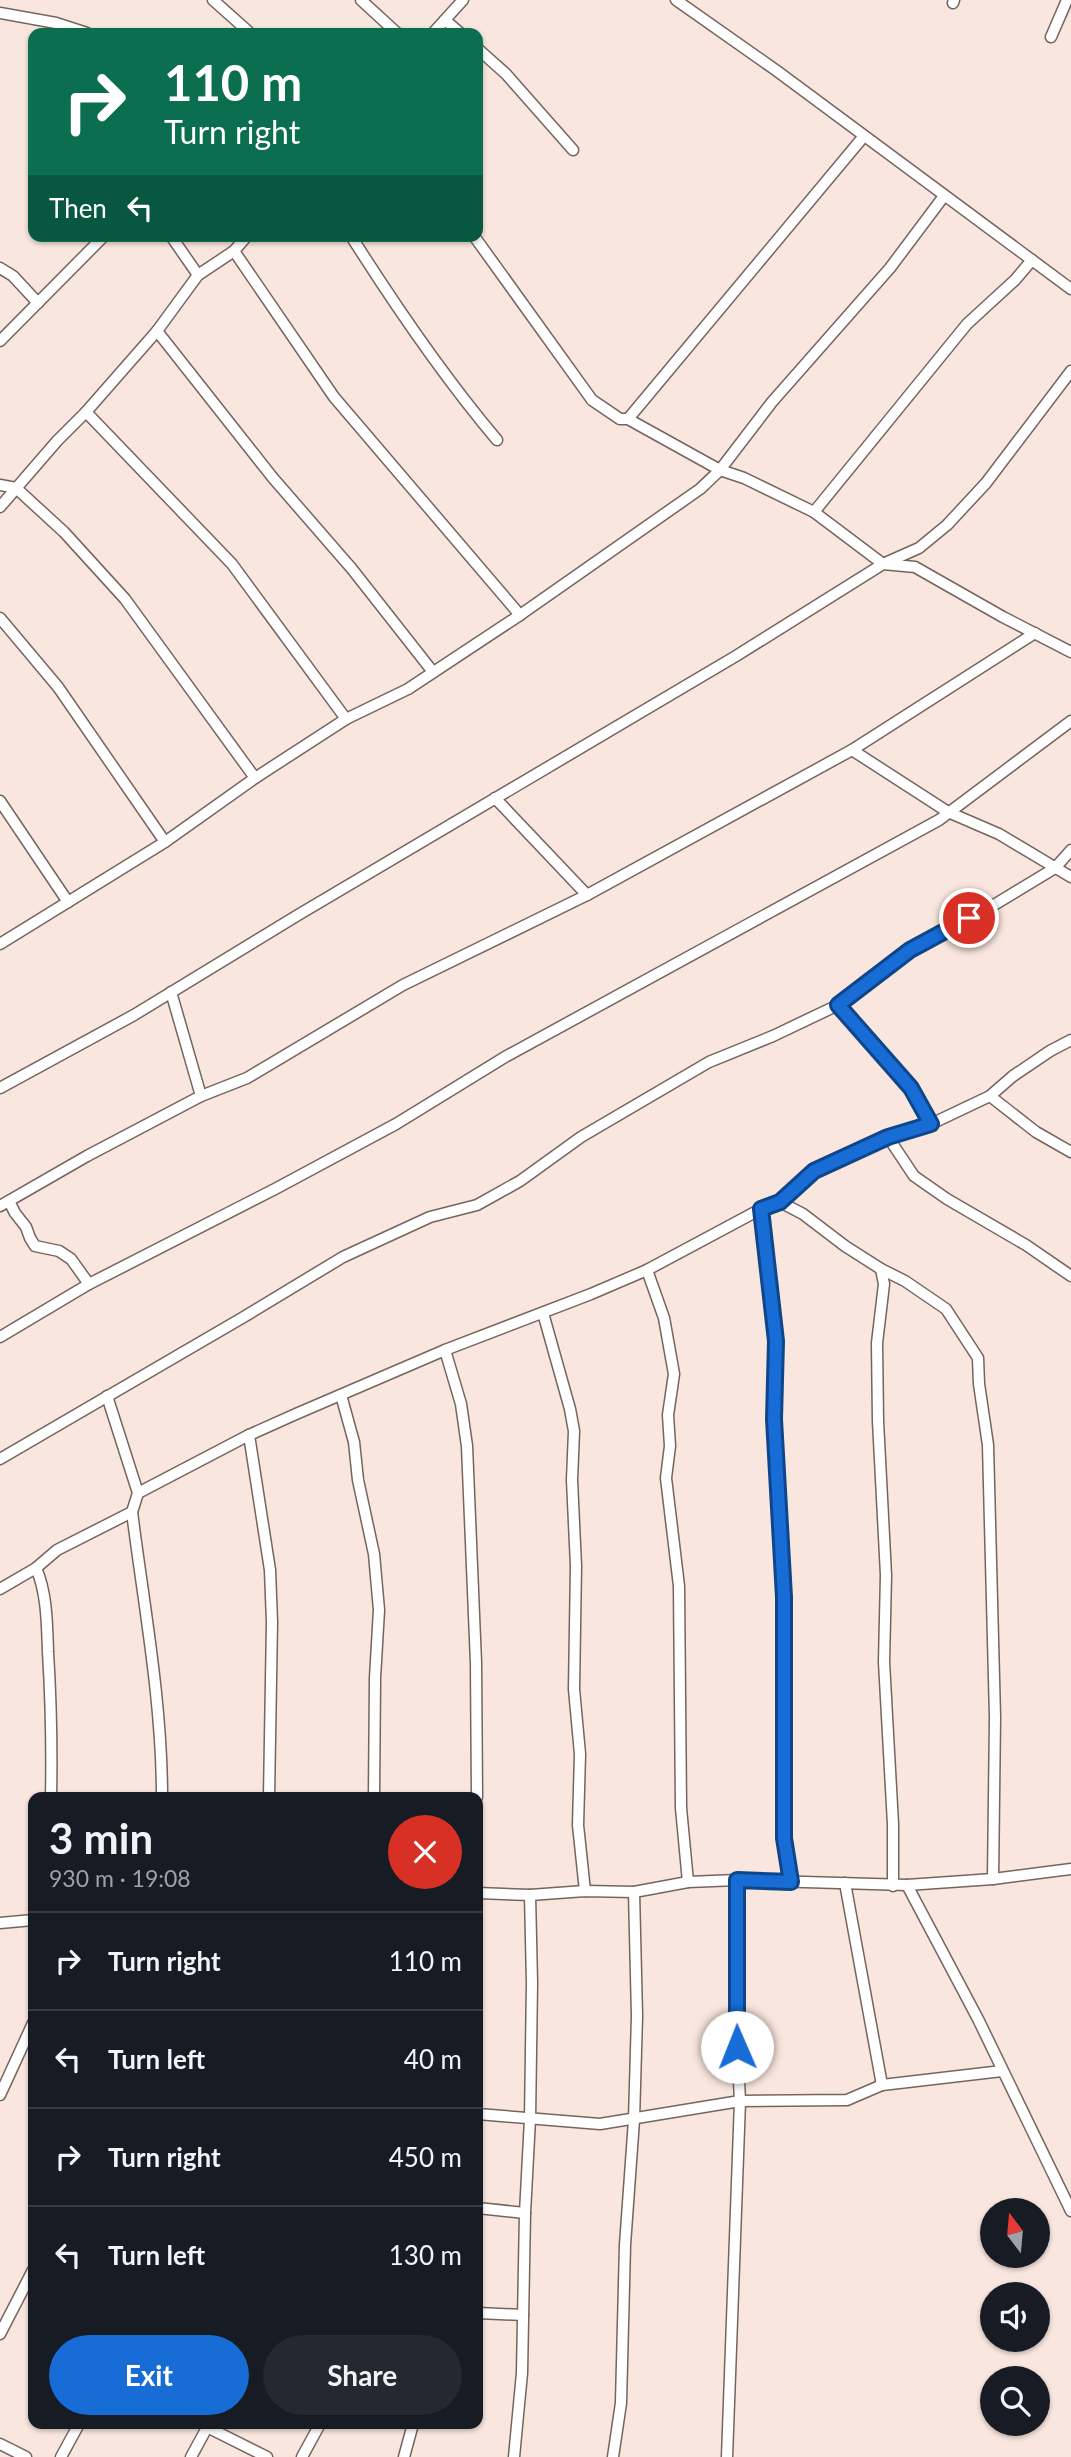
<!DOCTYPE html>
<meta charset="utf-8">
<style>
body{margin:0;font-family:Lato,sans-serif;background:#242831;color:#f1f3f6;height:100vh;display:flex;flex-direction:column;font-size:26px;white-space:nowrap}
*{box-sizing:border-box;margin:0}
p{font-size:23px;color:#9ea1a6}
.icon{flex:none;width:38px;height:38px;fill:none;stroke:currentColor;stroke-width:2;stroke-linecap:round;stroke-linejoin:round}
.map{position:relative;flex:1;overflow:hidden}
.side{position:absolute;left:28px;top:1792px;width:455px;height:637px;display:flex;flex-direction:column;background:#171b24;border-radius:14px;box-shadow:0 2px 5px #0004}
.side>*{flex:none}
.hud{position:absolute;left:28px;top:28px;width:455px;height:214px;border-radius:14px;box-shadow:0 2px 5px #0004;background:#0b6e4f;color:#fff;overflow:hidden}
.needle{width:46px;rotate:344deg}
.tools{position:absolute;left:980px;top:2198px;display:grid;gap:14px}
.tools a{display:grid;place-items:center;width:70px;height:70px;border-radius:50%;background:#171b24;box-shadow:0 2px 5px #0004;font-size:35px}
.pin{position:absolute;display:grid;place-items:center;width:60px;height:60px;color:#fff;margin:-30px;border:4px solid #fff;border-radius:50%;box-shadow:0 2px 7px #0007}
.me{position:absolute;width:77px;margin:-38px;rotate:359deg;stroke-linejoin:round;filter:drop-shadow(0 0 5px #0008)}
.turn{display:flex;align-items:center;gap:24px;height:147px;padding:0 21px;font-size:32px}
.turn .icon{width:91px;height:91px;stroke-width:2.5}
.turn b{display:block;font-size:49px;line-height:60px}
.then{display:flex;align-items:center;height:66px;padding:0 21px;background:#0003;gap:14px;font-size:26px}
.round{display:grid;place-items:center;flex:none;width:74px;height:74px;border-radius:37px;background:#242831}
.head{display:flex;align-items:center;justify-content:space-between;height:119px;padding:0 21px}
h1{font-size:42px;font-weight:700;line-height:52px}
.primary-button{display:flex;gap:14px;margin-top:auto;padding:14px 21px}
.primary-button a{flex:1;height:80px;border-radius:42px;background:#176cd5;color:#fff;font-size:28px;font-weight:700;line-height:80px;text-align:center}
.primary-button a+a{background:#242831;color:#f1f3f6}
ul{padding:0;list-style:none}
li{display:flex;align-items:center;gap:21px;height:98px;padding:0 21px;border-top:2px solid #363941}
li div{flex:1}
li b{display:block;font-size:26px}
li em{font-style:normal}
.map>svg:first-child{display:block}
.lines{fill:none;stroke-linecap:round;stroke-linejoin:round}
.minor-casing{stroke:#74655e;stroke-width:13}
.minor{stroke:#fff;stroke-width:10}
.route-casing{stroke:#0f468a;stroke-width:18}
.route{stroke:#176cd5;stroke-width:12}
</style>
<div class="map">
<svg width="1071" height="2457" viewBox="0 0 1071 2457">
<rect width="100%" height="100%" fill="#f9e6de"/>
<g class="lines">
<defs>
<g id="minor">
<path d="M213 0 250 33"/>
<path d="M361 0 397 33"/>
<path d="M676 0 777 71 1071 289"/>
<path d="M953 3 954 0"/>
<path d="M0 13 56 23 87 33"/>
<path d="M445 20 460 33"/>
<path d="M433 33 463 0"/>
<path d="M1051 37 1067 0"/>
<path d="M478 49 506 74 573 150"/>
<path d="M171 236 198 275"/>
<path d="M351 236C396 307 443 376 497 440"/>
<path d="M474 236 592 400 620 419H628L720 470 744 478 814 512 883 564 915 567 1003 617 1071 652"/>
<path d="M234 251 334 397 520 615"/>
<path d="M0 268 13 276 38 303"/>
<path d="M157 331 273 478 352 569 433 672"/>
<path d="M0 341 104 236"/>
<path d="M86 412 232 564 346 719"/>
<path d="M628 419 864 136"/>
<path d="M0 485 16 488 64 532 125 599 255 778"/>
<path d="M0 507 57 441 86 412 157 331 198 275 234 251 247 236"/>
<path d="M814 512 967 324 1015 280 1032 260"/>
<path d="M0 618 58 687 165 842"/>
<path d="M852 750 948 812 999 834 1071 877"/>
<path d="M495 798 587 895"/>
<path d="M0 801 68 902"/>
<path d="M0 944 165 842 255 778 346 719 408 689 520 615 700 489 720 470 772 402 890 268 944 196"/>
<path d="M171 992 201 1096"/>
<path d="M838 1005 911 1089 931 1124"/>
<path d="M0 1088 134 1015 298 915 736 656 883 564 919 548 947 525 986 483 1071 371"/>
<path d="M990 1096 1036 1132 1071 1152"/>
<path d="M888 1137 914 1176 947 1199 1026 1245 1071 1276"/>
<path d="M9 1201 15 1213 26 1227 30 1238 35 1246 59 1251 71 1259 89 1284"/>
<path d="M780 1202 803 1214 845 1246 881 1269 905 1281 946 1309 978 1358 979 1384 988 1445 995 1717 993 1879"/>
<path d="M0 1206 87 1156 201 1096 247 1078 403 985 587 895 852 750 1035 633"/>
<path d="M761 1209 776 1341 774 1419 784 1596V1838L791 1882"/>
<path d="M881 1269 884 1284 877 1343 878 1421 886 1575 884 1662 893 1824V1886"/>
<path d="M647 1270 664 1318 674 1374 668 1415 670 1446 666 1478 679 1586 681 1808 688 1882"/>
<path d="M543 1313 570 1409 574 1431 572 1480 576 1566 574 1689 580 1754 578 1825 585 1891"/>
<path d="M0 1337 89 1284 275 1189 396 1124 505 1057 939 820 1071 721"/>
<path d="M445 1350 461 1404 467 1446 476 1663 477 1797"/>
<path d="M341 1395 354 1442 358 1480 374 1554 379 1610 375 1678 374 1797"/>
<path d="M107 1396 138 1493"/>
<path d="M249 1435 270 1570 272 1622 269 1797"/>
<path d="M0 1459 242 1318 343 1257 430 1217 477 1205 520 1181 581 1137 709 1062 773 1036 838 1005 910 949 989 908 1055 868 1071 850"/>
<path d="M132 1512C144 1607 162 1701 162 1797"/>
<path d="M36 1568C47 1593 47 1624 48 1652 51 1701 52 1749 51 1797"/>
<path d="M0 1589 36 1568 57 1550 132 1512 138 1493 249 1435 296 1414 445 1350 591 1294 647 1270 761 1209 780 1202 814 1171 888 1137 931 1124 990 1096 1013 1076 1050 1051 1071 1040"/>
<path d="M845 1883 882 2085"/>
<path d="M907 1885 978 2019 1071 2211"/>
<path d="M478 1893 530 1895 585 1891 634 1892 688 1882 737 1880 907 1885 993 1879 1071 1869"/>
<path d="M0 1923 33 1920"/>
<path d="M0 2095 33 2023"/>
<path d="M478 2114 600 2124 740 2101 847 2100 882 2085 1002 2071"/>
<path d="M478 2208 525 2213"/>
<path d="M478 2313 523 2315"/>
<path d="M0 2334 33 2270"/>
<path d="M207 2427 267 2457"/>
<path d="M0 2444 26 2457"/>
<path d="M61 2457 79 2424"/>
<path d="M191 2457 209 2424"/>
<path d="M302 2457 320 2424"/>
<path d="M404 2457 413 2424"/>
<path d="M514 2457 522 2373 525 2213 530 2119 532 1983 530 1895"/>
<path d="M613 2457 621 2403 625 2245 634 2120 637 2016 634 1892"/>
<path d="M727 2457 740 2101 736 2020 737 1880"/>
</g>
</defs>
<!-- minor casing -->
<use href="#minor" class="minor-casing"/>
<!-- minor -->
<use href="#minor" class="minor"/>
</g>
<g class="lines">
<defs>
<path id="route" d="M737 2047V1880L791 1882 784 1838V1597L774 1419 776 1341 761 1209 780 1202 814 1171 888 1137 931 1124 911 1088 838 1005 910 950 969 918"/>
</defs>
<!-- route casing -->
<use href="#route" class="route-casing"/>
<!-- route -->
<use href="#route" class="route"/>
</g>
</svg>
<div class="tools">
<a><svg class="needle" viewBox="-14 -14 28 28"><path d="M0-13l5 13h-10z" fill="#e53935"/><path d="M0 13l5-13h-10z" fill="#9ea1a6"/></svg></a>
<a><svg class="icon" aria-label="sound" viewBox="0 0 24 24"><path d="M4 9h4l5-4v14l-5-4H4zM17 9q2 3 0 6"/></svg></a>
<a><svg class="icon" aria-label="search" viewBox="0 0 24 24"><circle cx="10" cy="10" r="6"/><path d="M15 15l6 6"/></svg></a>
</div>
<div class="pin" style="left:969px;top:918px;background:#d93025"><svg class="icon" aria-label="arrive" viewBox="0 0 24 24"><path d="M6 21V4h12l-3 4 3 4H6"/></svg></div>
<svg class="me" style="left:737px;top:2047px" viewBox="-20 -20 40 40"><circle r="19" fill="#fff"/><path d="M0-13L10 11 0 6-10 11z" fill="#176cd5"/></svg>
<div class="hud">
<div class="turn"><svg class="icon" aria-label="right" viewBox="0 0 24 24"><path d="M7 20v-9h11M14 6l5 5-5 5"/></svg><div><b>110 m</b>Turn right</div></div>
<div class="then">Then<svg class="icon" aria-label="left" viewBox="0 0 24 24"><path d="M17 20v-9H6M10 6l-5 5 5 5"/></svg></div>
</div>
<section class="side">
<div class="head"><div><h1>3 min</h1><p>930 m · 19:08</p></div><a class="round" style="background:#d93025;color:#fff"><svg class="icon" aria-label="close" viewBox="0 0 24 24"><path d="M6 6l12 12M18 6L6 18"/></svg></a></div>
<ul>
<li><svg class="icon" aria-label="right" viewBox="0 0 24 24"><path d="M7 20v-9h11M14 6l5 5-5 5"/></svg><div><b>Turn right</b></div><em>110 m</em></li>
<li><svg class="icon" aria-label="left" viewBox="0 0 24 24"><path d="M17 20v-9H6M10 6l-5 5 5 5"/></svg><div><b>Turn left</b></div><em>40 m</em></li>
<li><svg class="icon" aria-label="right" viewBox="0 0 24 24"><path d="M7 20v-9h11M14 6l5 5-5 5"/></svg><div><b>Turn right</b></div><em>450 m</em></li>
<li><svg class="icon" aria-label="left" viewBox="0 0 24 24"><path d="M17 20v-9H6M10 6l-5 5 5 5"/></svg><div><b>Turn left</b></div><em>130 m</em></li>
</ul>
<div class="primary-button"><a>Exit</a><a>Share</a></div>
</section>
</div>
